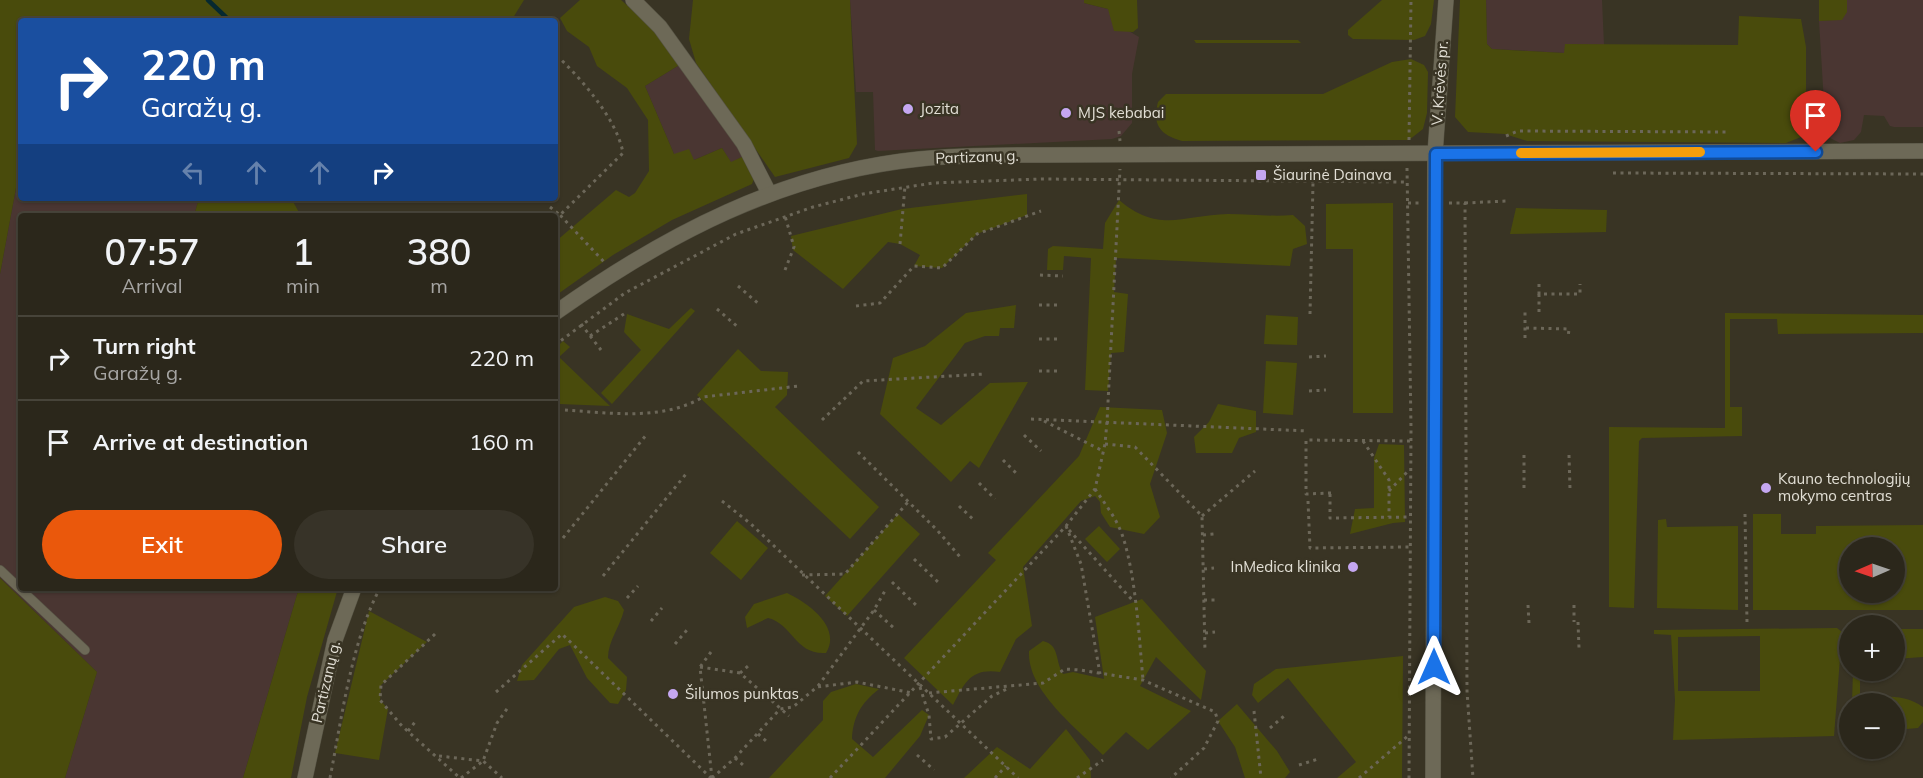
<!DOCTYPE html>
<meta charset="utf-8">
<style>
body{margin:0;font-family:Mulish,sans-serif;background:#373328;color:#f1f3f6;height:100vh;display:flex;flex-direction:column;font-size:22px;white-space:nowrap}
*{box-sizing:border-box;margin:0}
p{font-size:20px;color:#a6a5a3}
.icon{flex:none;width:33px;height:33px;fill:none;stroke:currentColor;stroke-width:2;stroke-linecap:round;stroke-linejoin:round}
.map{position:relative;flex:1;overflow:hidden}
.panel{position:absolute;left:18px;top:213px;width:540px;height:378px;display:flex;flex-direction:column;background:#2b271b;border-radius:6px;box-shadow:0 2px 4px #0004,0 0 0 2px #47443a}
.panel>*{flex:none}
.hud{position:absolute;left:18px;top:18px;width:540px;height:183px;border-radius:6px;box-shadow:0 2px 4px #0004,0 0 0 2px #47443a;background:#1a4fa0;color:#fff;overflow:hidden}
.needle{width:39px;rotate:268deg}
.buttons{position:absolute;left:1839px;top:537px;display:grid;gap:12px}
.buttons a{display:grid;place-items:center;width:66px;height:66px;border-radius:50%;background:#2b271b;box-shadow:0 2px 4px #0004,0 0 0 2px #47443a;font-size:30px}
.pin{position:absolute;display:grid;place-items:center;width:51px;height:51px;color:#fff;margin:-62px -26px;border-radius:50% 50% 50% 0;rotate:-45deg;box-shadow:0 0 6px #0007}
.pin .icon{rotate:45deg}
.me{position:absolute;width:66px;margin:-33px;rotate:0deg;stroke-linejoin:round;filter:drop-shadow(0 0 4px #0008)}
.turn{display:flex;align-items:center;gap:21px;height:126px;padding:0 24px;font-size:27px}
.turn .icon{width:78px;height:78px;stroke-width:2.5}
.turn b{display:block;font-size:42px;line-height:51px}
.lanes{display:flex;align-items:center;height:57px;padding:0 24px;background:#0003;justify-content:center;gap:30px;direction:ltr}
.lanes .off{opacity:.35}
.eta{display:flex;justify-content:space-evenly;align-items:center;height:102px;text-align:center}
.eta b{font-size:36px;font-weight:600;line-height:42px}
.action{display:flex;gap:12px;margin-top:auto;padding:12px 24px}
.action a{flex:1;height:69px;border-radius:36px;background:#ea580c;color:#fff;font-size:24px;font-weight:600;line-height:69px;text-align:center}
.action a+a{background:#373328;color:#f1f3f6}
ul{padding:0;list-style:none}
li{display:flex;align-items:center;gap:18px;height:84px;padding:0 24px;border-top:2px solid #47443a}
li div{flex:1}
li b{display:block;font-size:22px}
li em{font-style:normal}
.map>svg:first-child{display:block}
.commercial{fill:#4a3632}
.green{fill:#494b0c;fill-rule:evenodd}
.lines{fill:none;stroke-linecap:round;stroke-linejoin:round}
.stream{stroke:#062930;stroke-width:4.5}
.service-casing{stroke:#565344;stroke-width:10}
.minor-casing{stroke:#565344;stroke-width:16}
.tertiary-casing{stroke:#565344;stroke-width:16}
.secondary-casing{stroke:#565344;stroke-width:16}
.path{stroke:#6c6759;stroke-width:3;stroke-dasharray:3 4.5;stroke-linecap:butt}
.service{stroke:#6d6957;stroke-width:9}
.minor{stroke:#6d6957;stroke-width:15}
.tertiary{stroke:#6d6957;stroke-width:15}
.secondary{stroke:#6d6957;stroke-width:15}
.route-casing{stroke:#114b97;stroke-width:15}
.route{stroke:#1a73e8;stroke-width:10}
.slow{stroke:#f59e0b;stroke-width:10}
.poi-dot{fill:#c5a7f1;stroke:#393424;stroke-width:2}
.labels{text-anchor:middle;stroke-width:5;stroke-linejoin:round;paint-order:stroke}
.street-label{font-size:15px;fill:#e2dfd5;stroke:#393424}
.poi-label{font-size:15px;fill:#e2dfd5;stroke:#393424;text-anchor:start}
</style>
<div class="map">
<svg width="1923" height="778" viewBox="0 0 1923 778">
<rect width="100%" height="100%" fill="#393424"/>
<!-- commercial -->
<g class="commercial">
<path d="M850 0H1084V3L1108 9 1127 30 1139 37 1132 74V123L1121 136 1112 139 878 151 875 150 873 92H856Z"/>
<path d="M1486 0H1602L1604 45 1565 44V53L1492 49 1487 44Z"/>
<path d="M1832 0H1923V127H1894L1890 126 1884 116 1864 115 1861 132 1854 140 1840 143 1826 136 1819 21 1832 20Z"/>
<path d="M681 64 744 156 731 163 722 148 694 160 674 154 645 86Z"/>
<path d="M21 161V198H199L194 216H21V588H299L243 778H65L97 672 0 578V274Z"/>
</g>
<!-- green -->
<g class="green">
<path d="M0 0H524L511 21H21V161L0 274Z"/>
<path d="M580 0H621L649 25 681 64 645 86 674 154 689 149 694 160 722 148 731 162 744 156 756 173 752 184 672 220 613 255 555 296V242L616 190 629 197 635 193 649 171 648 120 627 88 597 66 589 47 567 31 560 18Z"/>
<path d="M693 0H850L857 144 849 158 775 177 696 63 689 39Z"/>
<path d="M1084 0H1137L1138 28 1133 32 1114 31 1108 9 1084 3Z"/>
<path d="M1382 0H1434L1431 24 1425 36 1414 40 1353 39 1348 35V30Z"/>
<path d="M1460 0H1486L1487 44 1492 49 1564 53 1565 44 1738 45 1739 16 1801 19 1806 47V135L1786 143 1527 141 1505 134 1468 132 1455 117Z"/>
<path d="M1819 0H1847V12L1842 20 1819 21Z"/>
<path d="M1194 40H1298L1301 43H1196Z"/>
<path d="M1411 59 1424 65 1428 72 1427 113 1423 129 1409 140 1182 141C1160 135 1152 125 1158 102L1166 94H1323L1392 62Z"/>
<path d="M1027 194V215L977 234 942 268 914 266 920 255 900 244 888 242 843 289 793 250 791 236 902 209Z"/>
<path d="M199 198H291L301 216H194Z"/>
<path d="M1119 200C1159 234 1183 215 1228 214 1251 214 1271 217 1293 215L1305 226 1307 244 1293 249 1290 266 1116 258 1114 292 1128 294 1124 352 1111 353 1108 391 1085 390 1091 258 1064 256 1063 270H1047L1048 249 1053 246 1103 249 1105 223Z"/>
<path d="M1393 203V413H1353V249H1326V204Z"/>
<path d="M1516 208 1607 210 1606 232 1510 234Z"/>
<path d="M1016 305 1014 328H1000L999 336H985L965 343 916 408 941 425 990 383 1028 382 979 468 970 461 951 482 880 414 893 358 925 346 966 313Z"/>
<path d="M691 308 695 311 612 404 601 393 641 350 624 332 627 314 669 329Z"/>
<path d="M1725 313 1923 315V333L1778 334 1777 319H1730V407H1742V436L1642 438 1639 441 1634 608 1609 607V427L1725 428Z"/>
<path d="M1266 315 1298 317 1297 345 1264 344Z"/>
<path d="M563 341 570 347 559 357 610 406 559 404 555 401V349Z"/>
<path d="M738 349 761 371 788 372 787 395 775 407 879 507 850 539 697 395Z"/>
<path d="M1266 361 1297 363 1293 415 1263 413Z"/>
<path d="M1218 404 1256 411V432L1239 438 1232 453H1196L1194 437 1209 422Z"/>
<path d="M1100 407 1162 410 1167 433 1150 484 1160 517 1144 534 1110 527 1101 513 1100 502 1095 496 1081 501 1023 567 1032 626 1016 639 1000 672C971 668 965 682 953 705L904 658 996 560 988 553 1079 456Z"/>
<path d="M1379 444 1404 445 1405 522 1393 523 1350 534 1355 509 1374 508V458Z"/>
<path d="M898 514 920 534 847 616 825 596Z"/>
<path d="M1753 514H1781V534H1816V526L1923 525V610H1753ZM1850 548H1894V592H1850Z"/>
<path d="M1666 519 1667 527 1738 526V610L1657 608 1658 520Z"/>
<path d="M737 521 768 548 741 580 710 553Z"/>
<path d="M1099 526 1120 549 1107 562 1085 539Z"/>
<path d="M0 578 97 672 65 778H0Z"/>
<path d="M299 588H338L307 697 291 778H243Z"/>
<path d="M787 593C808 603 842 627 826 653 795 655 793 624 768 618L747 628 745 617 754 604Z"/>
<path d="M605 597 618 601 624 610C620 627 608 641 608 658L627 677 626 690 618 704 610 703 587 678 570 645 559 649 534 680 517 681 522 665 574 607Z"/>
<path d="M1142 599 1206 671 1201 700 1156 657 1140 686 1191 711 1148 750 1126 732 1103 755C1077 728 1027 691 1029 651L1043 641C1060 645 1055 661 1063 674L1073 672 1104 679 1095 617Z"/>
<path d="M369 611 427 642 381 685 380 700 388 709 379 760 335 753Z"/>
<path d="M1837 628 1842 632 1834 736 1673 740 1675 700 1671 635 1654 634V630ZM1760 636V691H1678V637Z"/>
<path d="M1895 629H1923V657L1895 659Z"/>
<path d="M1403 656 1402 778H1337L1356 762 1288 678 1258 703 1252 695 1254 684 1276 669Z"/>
<path d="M1853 671H1860V697C1883 697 1904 693 1923 707V722L1918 728 1895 730 1894 704 1852 703Z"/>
<path d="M856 684 879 689C861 703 853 717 852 739L873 757 922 710 929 715 920 736 885 778H769L823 720V701L831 692Z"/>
<path d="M1237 704 1277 751 1290 772 1285 778H1245L1235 747 1218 721Z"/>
<path d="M1066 729 1090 760 1091 778H964L997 747 1030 769Z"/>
</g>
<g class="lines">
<!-- stream -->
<path class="stream" d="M208 0 230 21"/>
<defs>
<path id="service" d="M0 570 85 650"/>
<g id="minor">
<path d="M633 0 660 27 744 144 769 193"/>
<path d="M1435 154 1446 0"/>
</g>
<g id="tertiary">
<path d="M555 313C665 235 782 173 919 159 960 155 1001 155 1042 155L1923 151"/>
<path d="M305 778 335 640 354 588"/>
</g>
<path id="secondary" d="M1433 778 1435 154"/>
</defs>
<!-- service casing -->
<use href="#service" class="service-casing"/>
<!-- minor casing -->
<use href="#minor" class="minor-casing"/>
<!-- tertiary casing -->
<use href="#tertiary" class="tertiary-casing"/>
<!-- secondary casing -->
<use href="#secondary" class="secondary-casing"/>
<!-- path -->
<g class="path">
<path d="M1119 131 1120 141"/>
<path d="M1506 136 1518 131 1729 132"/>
<path d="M1409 140 1411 0"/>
<path d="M1407 168 1411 428 1409 778"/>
<path d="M1613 173 1923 174"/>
<path d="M1408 203H1422"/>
<path d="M1449 203H1465L1467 691 1473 778"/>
<path d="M1465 203 1506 201"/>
<path d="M550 207 560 215 623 153C617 119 580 77 555 54"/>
<path d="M555 220 560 215 605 263"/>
<path d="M900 244 905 186"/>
<path d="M785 270 794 247 785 216"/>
<path d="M1040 275 1063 276"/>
<path d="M1539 284V294H1580V284"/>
<path d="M738 286 760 305"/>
<path d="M1539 294V312"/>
<path d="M1039 305H1061"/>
<path d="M856 306 880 303 914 266 942 268 977 234 1041 211"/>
<path d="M717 309 739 328"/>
<path d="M1310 314 1313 183"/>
<path d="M581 324 601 350"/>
<path d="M1526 328 1569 329 1568 338"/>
<path d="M590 336 627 312"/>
<path d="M1525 338V312"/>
<path d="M1039 339H1060"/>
<path d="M555 345 625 293 736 234 813 207 863 194 933 183 1042 179 1407 182"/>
<path d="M1309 357 1326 356"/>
<path d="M1039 371H1059"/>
<path d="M1309 391 1326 390"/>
<path d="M565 410C610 413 663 421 703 397L799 386"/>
<path d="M1031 419 1308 431"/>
<path d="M822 420 863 381 985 374"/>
<path d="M1044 421 1103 451"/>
<path d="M1024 435 1041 451"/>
<path d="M1363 441 1389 480V517"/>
<path d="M1105 444 1135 447 1202 516 1205 652"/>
<path d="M858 452 937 530 961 558"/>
<path d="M1524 455V489"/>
<path d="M1569 455 1570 489"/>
<path d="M1003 460 1018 475"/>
<path d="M979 483 995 499"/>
<path d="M1095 489C1105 504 1117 519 1123 537 1136 578 1139 636 1143 680"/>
<path d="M1389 491 1409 470"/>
<path d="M1331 493 1306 494V440L1411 441"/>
<path d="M1330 494V518L1409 517"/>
<path d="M722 501 751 524 1018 778"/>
<path d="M1308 501 1310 548 1410 547"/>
<path d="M959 506 975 521"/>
<path d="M1745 514 1747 622"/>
<path d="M1202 516 1255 471"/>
<path d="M1066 526 1081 564 1100 674"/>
<path d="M1069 530 1133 601"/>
<path d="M1203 535 1214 534"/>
<path d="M563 538 647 434"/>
<path d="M914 559 938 582"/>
<path d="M1204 569 1214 568"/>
<path d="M802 575 845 574 908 502"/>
<path d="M603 576 686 474"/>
<path d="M892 582 916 605"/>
<path d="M627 598 638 586"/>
<path d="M1204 600H1215"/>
<path d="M1528 605 1529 623"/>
<path d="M1574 605V622"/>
<path d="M874 610 894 628"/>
<path d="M651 621 662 608"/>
<path d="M1578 622 1579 648"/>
<path d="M1205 633 1215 632"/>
<path d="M435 634 381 685 380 700 402 726 460 778"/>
<path d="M675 644 687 630"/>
<path d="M711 652 700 667 712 778"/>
<path d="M700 667 740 673 789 716"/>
<path d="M740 673 748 666"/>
<path d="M818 686 874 610 886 589"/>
<path d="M920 687 929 715 931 739 945 737 992 696 1009 688"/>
<path d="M496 692 562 634 711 778"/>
<path d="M929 693 1043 683 1065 669 1080 670 1143 680 1215 712 1218 721 1204 748 1171 778"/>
<path d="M769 699 775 691"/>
<path d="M1254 711 1261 778"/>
<path d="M1270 728 1284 716"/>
<path d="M408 731 415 722"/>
<path d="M758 734 766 741"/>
<path d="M917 755 934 770"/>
<path d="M439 756 483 761 502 778"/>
<path d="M735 758 743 765"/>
<path d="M1299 765 1318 759"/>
<path d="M330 778C342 717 351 643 380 588"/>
<path d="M461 778 483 761 497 723 509 706"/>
<path d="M712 778 735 758 780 709 793 707 817 687 857 682 912 693"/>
<path d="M830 778 1066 526 1095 489 1105 444 1107 422 1120 169"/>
<path d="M995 778 1006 766"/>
<path d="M1077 778 1103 760"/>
<path d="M1359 778 1409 735"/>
</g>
<!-- service -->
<use href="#service" class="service"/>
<!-- minor -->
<use href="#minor" class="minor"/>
<!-- tertiary -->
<use href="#tertiary" class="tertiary"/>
<!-- secondary -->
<use href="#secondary" class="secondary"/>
</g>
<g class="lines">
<defs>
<path id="route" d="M1434 667 1436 154 1816 152"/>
</defs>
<!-- route casing -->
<use href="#route" class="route-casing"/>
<!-- route -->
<use href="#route" class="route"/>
<!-- slow -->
<path class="slow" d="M1521 153 1700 152"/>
</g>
<!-- markers -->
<g class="poi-dot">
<circle cx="908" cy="109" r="6"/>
<circle cx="1066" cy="113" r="6"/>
<rect x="1255" y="169" width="12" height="12" rx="3"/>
<circle cx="1766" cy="488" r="6"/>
<circle cx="1353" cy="567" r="6"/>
<circle cx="673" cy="694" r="6"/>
</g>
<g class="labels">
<!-- street labels -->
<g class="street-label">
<text transform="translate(1440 83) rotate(-86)" y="5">V. Krėvės pr.</text>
<text transform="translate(977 157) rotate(-2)" y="5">Partizanų g.</text>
<text transform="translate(326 682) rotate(-77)" y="5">Partizanų g.</text>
</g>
<!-- poi labels -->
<g class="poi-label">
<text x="920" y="114">Jozita</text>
<text x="1078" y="118">MJS kebabai</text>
<text x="1273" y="180">Šiaurinė Dainava</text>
<text x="1778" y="484">Kauno technologijų<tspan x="1778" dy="17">mokymo centras</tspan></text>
<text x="1341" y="572" text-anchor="end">InMedica klinika</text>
<text x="685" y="699">Šilumos punktas</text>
</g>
</g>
</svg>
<div class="buttons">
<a><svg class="needle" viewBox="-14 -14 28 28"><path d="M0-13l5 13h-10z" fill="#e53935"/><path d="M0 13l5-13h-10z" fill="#a6a5a3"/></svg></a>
<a>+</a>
<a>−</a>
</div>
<div class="pin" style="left:1816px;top:152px;background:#d93025"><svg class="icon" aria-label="arrive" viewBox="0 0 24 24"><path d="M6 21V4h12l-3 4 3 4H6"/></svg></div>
<svg class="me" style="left:1434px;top:667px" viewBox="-20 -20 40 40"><path d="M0-17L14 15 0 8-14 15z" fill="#1a73e8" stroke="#fff" stroke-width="4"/></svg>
<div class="hud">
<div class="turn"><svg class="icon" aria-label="right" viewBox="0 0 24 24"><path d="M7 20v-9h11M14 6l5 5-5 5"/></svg><div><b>220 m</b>Garažų g.</div></div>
<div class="lanes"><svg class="icon off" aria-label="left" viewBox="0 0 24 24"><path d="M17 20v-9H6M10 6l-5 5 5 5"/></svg><svg class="icon off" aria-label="ahead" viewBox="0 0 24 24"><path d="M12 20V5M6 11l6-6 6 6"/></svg><svg class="icon off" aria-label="ahead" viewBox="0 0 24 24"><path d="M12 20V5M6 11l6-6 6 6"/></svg><svg class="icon" aria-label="right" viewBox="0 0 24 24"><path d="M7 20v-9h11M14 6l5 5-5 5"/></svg></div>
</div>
<section class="panel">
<div class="eta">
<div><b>07:57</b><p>Arrival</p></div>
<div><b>1</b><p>min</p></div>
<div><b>380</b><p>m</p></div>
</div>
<ul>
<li><svg class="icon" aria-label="right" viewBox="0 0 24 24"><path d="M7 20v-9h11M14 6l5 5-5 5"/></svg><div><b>Turn right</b><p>Garažų g.</p></div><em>220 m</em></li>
<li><svg class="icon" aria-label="arrive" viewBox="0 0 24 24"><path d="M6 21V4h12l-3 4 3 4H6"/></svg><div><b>Arrive at destination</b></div><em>160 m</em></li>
</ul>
<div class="action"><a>Exit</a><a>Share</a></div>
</section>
</div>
